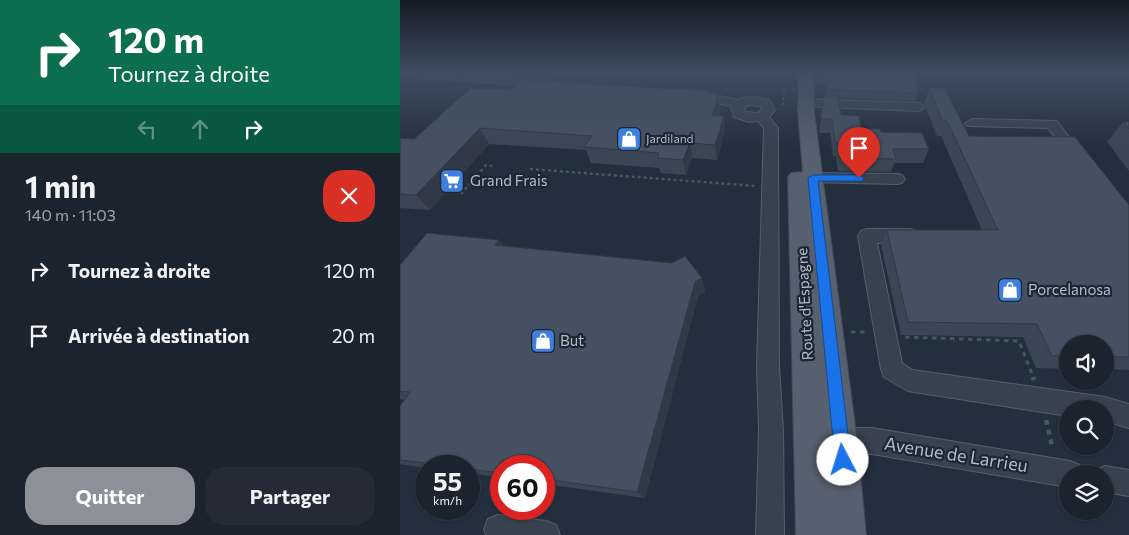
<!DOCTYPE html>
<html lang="fr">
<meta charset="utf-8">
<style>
body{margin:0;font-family:Commissioner,sans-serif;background:#242b36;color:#f1f3f6;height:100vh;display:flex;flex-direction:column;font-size:19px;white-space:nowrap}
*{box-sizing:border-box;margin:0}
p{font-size:16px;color:#a0a4aa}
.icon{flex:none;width:28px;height:28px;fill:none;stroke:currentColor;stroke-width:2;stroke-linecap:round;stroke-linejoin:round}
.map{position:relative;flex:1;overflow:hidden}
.details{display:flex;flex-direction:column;background:#1b232e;width:400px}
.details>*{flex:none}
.top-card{background:#0b6e4f;color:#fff;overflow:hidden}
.buttons{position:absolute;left:659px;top:335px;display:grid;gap:10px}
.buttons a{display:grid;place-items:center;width:55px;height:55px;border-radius:50%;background:#1b232e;box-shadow:0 1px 4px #0004,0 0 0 1px #39404a;font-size:25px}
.speed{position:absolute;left:15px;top:455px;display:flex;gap:10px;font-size:25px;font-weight:700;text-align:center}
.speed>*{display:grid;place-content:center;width:65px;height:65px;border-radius:50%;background:#1b232e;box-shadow:0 1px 4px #0004,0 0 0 1px #39404a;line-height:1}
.speed small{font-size:12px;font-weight:400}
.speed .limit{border:8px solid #d22;background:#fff;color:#111}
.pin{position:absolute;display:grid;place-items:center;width:42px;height:42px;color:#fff;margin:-51px -21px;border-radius:50% 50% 50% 0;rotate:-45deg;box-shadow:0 0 5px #0007}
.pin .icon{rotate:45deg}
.me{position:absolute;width:55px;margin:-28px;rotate:355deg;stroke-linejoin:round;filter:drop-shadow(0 0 4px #0008)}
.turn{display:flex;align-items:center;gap:18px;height:105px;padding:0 25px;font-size:22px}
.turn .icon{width:65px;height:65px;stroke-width:2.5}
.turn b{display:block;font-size:35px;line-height:42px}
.lanes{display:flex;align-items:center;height:48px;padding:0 25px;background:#0003;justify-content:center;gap:25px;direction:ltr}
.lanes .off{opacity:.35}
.round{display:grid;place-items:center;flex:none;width:52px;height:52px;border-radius:20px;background:#242b36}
.overview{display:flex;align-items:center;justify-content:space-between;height:85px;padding:0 25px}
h1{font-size:30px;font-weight:700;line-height:38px}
.action{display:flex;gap:10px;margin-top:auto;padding:10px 25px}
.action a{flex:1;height:58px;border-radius:20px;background:#8c9099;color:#fff;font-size:20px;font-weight:700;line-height:58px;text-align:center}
.action a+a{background:#242b36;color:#f1f3f6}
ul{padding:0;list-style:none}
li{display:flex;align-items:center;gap:15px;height:65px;padding:0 25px}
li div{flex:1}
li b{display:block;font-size:19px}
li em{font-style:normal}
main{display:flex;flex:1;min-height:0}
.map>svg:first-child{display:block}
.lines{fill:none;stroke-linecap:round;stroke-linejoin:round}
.minor-casing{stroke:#565f6c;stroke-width:2}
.major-casing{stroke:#414a57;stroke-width:2}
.path-far3{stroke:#44595c;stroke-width:2;stroke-dasharray:2.5 2.5;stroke-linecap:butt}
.path-far2{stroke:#44595c;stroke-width:2.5;stroke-dasharray:3 3;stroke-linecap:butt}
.path-far1{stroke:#44595c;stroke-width:3;stroke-dasharray:4.5 4.5;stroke-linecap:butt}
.path{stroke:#44595c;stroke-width:4.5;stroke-dasharray:5 5;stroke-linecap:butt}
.minor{fill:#38414e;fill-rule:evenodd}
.major{fill:#56606e;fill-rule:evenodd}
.wall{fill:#3b4654}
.shaded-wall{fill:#303945}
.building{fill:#455162;stroke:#303945}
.route{fill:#1a73e8;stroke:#114b97}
.labels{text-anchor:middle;stroke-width:4.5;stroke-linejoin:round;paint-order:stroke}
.far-poi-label{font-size:12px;fill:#b4bcc9;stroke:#1d2633;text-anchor:start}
.poi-label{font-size:15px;fill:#b4bcc9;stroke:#1d2633;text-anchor:start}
.street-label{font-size:15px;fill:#b4bcc9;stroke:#1d2633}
.near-street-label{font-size:18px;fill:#b4bcc9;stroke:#1d2633}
</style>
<main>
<section class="details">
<div class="top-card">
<div class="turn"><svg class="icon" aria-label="right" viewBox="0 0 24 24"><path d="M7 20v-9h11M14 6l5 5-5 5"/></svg><div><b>120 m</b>Tournez à droite</div></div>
<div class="lanes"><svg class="icon off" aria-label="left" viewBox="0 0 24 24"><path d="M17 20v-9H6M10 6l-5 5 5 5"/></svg><svg class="icon off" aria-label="ahead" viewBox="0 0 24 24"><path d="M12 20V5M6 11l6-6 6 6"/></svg><svg class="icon" aria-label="right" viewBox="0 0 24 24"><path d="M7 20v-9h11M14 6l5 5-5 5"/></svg></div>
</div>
<div class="overview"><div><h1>1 min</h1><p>140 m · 11:03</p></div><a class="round" style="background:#d93025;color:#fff"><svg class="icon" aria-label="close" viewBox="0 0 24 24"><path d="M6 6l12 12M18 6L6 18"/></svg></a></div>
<ul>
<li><svg class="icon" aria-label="right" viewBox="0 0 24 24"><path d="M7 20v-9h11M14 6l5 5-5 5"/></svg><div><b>Tournez à droite</b></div><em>120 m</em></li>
<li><svg class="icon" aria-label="arrive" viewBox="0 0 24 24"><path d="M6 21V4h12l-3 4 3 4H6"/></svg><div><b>Arrivée à destination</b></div><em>20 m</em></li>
</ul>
<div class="action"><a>Quitter</a><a>Partager</a></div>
</section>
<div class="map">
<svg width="729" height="535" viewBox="0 0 729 535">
<rect width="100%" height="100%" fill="#242f3e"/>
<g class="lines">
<defs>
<g id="minor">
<path d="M0 73H48L145 79 151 83 145 87 1 76Z"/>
<path d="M295 91 338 100C347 95 360 98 369 100L375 110 369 117 378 128 379 366 383 430 384 535H356L359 430 357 366 364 128 358 121 349 122 334 117 331 106 291 98 289 95 291 92ZM348 105 360 106 362 109 358 113 345 112 344 108Z"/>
<path d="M405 99 519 103 525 107 519 111 401 106 399 103 401 100Z"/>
<path d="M572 119 657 121 684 157 682 160H672L648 128 567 126 565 123Z"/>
<path d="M413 173 497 174 502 175 505 179 502 183 497 184 408 182 405 178 408 174Z"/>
<path d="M467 229H510L516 231 519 236 516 241 477 243 502 363 512 370 705 397 729 404V428L705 421V409H668V416L508 391 484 377 481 369 458 236 461 231Z"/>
<path d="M441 428H472L670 461 679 465 683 474H668V487L472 454H441L432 450 428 441 432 432Z"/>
<path d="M705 466 729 470V496L705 492V474H694L696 470Z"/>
<path d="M98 515 146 521 156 525 160 535H86L84 529 88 519Z"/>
</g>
<path id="major" d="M399 73H413L414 112 457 441 466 535H396L388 177 391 173 403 172 398 112Z"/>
</defs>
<!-- minor casing -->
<use href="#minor" class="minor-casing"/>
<!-- major casing -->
<use href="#major" class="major-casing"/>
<!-- path-far3 -->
<path class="path-far3" d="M383 105 385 73"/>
<!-- path-far2 -->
<g class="path-far2">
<path d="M130 169 356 186"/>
<path d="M61 194 86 165 92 166"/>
</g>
<!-- path-far1 -->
<g class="path-far1">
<path d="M451 332H467"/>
<path d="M505 337 619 341 634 379"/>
</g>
<!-- path -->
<g class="path">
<path d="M633 377 634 380"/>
<path d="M646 420 652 446"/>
</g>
<!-- minor -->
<use href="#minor" class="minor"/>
<!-- major -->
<use href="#major" class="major"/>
</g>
<!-- wall -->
<g class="wall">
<path d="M418 73 518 93 515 101 439 98 441 115 461 128 481 132 529 149 523 163H494L491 172 438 171 436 156H433L430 133H419L426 85H417Z"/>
<path d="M529 88 569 136 729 205V370L705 369V344H668V369L636 368 623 337 501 335 481 245 487 230H582L541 136H537L524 103Z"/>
<path d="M112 90 310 93 318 97 320 112 318 116 325 131 317 160 292 158 286 175 261 173 259 168 191 163 186 150 89 144 30 210 0 208V138L14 139Z"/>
<path d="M723 122H729V171L707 142Z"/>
<path d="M99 240 103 245 302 278 305 292 298 296 245 498 144 484V466H101V478L69 473V466H26V468L0 464V406L5 400 0 399V265Z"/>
</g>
<!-- shaded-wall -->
<g class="shaded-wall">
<path d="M317 93 320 112 314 131 312 116Z"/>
<path d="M324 116 325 131 317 160 315 145Z"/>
<path d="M80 128 89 144 30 210 16 195Z"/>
<path d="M290 143 292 158 286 175 283 160Z"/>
<path d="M99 240 111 255 95 245Z"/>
<path d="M302 278 305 292 298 296 245 498 237 492 295 282Z"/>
</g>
<!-- building -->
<g class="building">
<path d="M418 73H515L518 93 426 89 428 77 418 76Z"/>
<path d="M122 80 310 91 309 93H317L316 97H318L312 116H324L315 145 290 143 283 160 257 158 259 153 184 147 192 136 80 128 16 195 0 194V138L14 139 71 88 112 90Z"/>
<path d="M529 88H544L569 136 675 137 729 205V357H705V344H668V356H652L637 324 508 322 487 230H598L547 121H543Z"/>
<path d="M424 96H438L441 115 459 116 461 128 480 129 481 132 522 133 529 149H493L496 159 440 158 438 143 435 142 432 119H421Z"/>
<path d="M723 122H729V129Z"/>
<path d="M27 233 99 240 95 245 272 263 285 256 302 278 295 282 237 492 144 479V466H101V473L69 469V466H49L0 460V406L10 392 0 391V265Z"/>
</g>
<!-- sky -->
<linearGradient id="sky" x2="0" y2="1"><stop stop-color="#141a22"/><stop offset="0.49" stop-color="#3f4d63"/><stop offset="1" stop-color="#3f4d63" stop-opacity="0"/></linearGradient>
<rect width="729" height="148" fill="url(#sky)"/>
<!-- route -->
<path class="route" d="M459 175 464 178 462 181H418L451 460 448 466 443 468 437 466 435 460 408 178 413 175Z"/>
<!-- icons -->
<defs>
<symbol id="shop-square" viewBox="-11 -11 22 22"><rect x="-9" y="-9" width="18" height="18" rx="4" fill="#3f7fe0" stroke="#1d2633"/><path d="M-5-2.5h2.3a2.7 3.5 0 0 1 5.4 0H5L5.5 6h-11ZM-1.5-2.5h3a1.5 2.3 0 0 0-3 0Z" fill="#fff"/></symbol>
<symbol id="supermarket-square" viewBox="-11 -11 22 22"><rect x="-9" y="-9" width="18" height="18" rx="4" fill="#3f7fe0" stroke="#1d2633"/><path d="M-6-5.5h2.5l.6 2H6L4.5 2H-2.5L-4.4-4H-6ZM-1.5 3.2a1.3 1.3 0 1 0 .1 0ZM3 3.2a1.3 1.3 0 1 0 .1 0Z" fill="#fff"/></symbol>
</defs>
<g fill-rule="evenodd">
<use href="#shop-square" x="215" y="125" width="28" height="28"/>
<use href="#supermarket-square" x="38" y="167" width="28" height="28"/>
<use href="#shop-square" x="596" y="276" width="28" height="28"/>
<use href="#shop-square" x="129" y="327" width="28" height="28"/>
</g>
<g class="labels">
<!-- far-poi labels -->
<g class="far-poi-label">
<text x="246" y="143">Jardiland</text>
</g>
<!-- poi labels -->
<g class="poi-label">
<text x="70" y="186">Grand Frais</text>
<text x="628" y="295">Porcelanosa</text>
<text x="160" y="346">But</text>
</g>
<!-- street labels -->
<g class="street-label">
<text transform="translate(405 304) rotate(-93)" y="5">Route d'Espagne</text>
</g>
<!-- near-street labels -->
<g class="near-street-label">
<text transform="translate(556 455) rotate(9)" y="6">Avenue de Larrieu</text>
</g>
</g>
</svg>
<div class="buttons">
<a><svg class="icon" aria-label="sound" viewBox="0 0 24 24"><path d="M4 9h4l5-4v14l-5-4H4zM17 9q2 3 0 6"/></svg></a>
<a><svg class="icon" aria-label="search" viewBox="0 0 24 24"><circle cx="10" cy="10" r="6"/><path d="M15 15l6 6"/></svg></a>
<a><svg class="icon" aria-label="layers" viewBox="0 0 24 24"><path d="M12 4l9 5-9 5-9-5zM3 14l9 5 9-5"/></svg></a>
</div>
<div class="speed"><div>55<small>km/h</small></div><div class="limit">60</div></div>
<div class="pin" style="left:459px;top:178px;background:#d93025"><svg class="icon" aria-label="arrive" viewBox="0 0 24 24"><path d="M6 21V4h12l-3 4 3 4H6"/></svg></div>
<svg class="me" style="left:443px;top:460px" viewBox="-20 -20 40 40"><circle r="19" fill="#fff"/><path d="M0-13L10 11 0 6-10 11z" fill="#1a73e8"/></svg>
</div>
</main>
